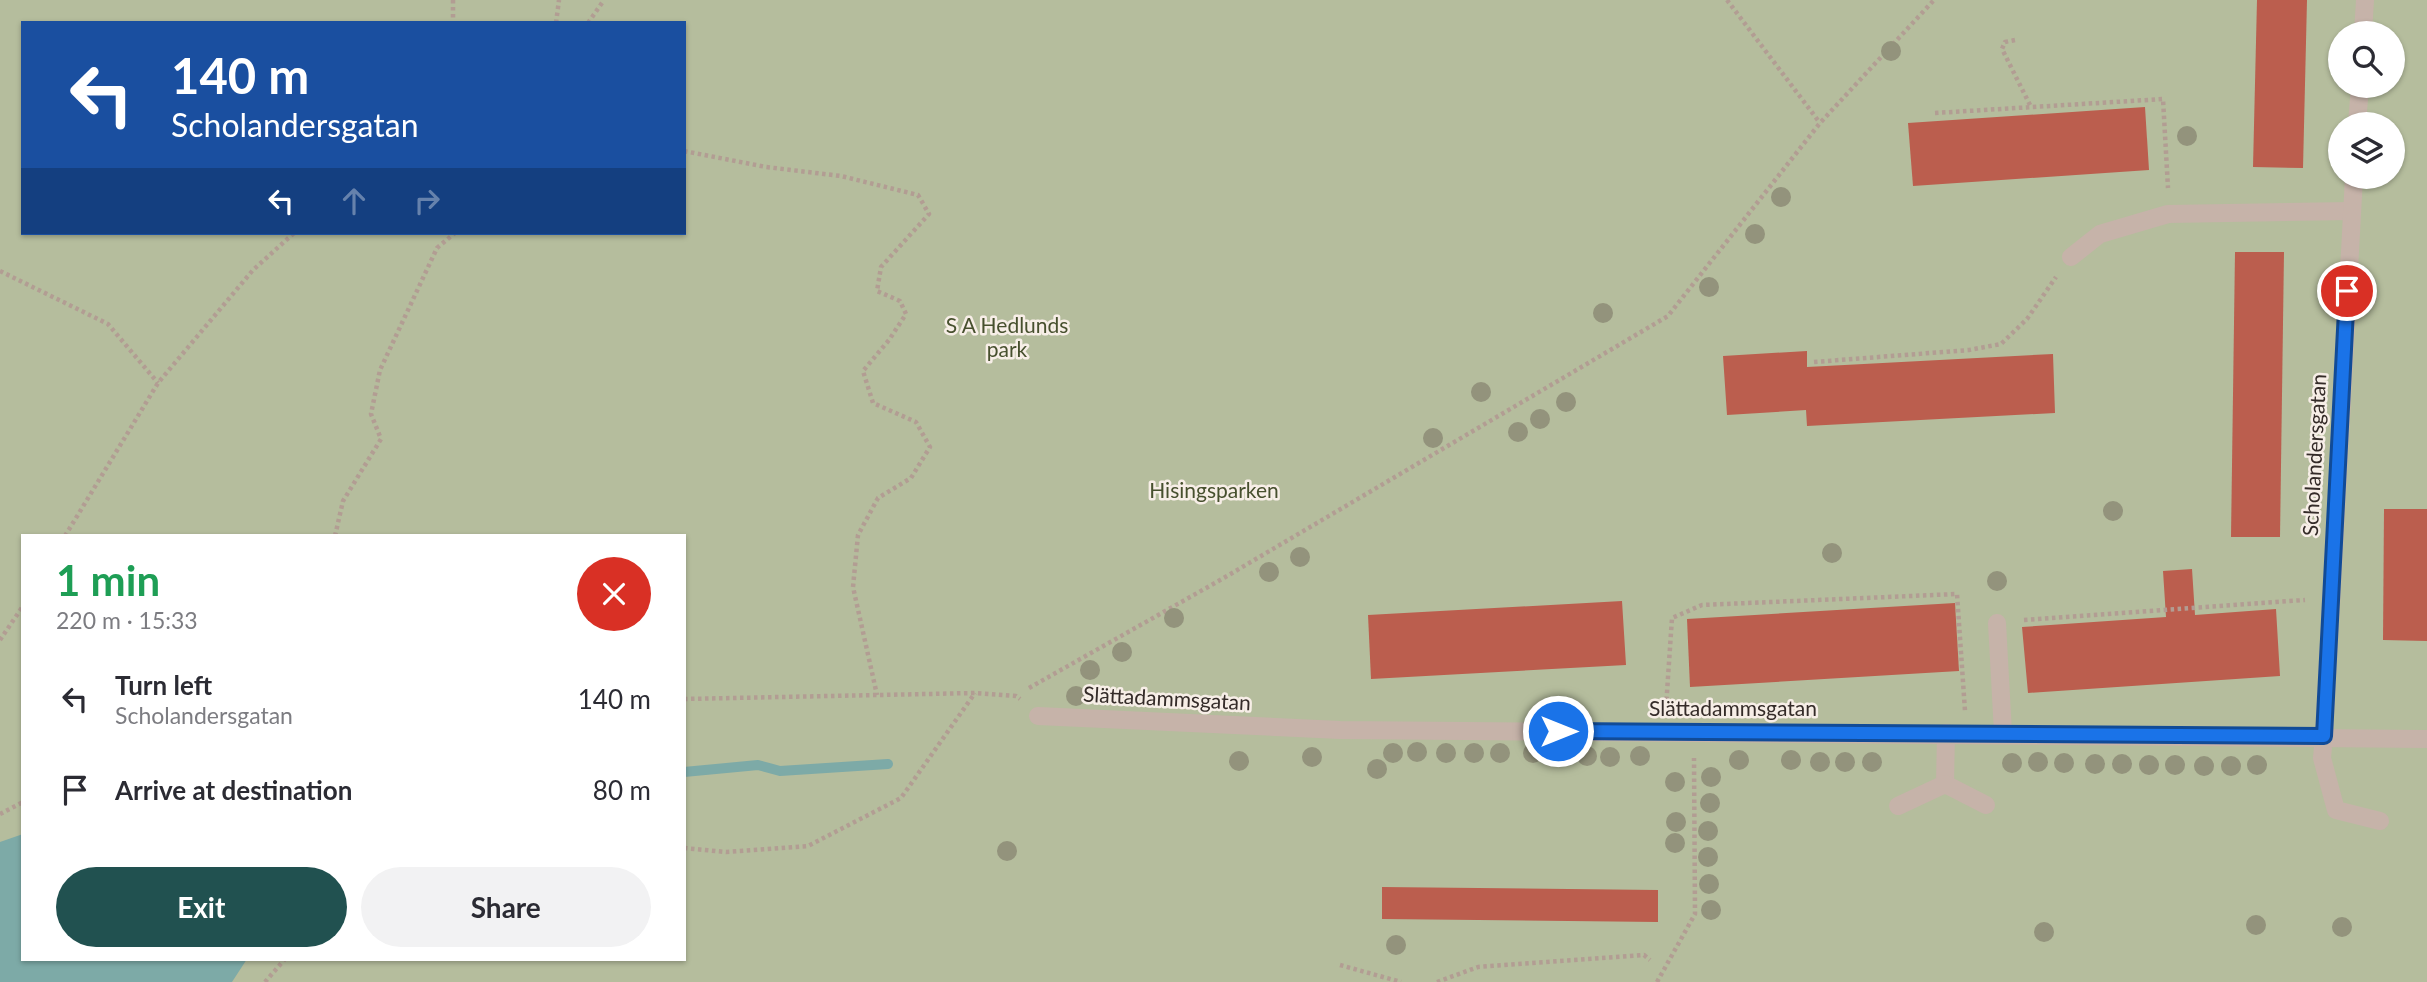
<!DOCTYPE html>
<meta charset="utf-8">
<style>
body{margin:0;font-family:Lato,sans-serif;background:#f2f2f3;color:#2b2b33;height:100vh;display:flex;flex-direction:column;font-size:26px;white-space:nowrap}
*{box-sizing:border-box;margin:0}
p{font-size:23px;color:#7c7c81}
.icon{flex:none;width:38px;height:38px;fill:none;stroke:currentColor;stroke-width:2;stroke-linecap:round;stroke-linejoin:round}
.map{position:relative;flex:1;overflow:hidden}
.details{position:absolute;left:21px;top:534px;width:665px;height:427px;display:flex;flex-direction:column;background:#fff;border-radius:0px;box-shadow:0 2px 5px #0004}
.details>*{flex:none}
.top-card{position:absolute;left:21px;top:21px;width:665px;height:214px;border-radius:0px;box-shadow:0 2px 5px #0004;background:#1a4fa0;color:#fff;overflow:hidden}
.fabs{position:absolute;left:2328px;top:21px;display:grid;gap:14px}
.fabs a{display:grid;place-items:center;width:77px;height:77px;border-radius:50%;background:#fff;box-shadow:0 2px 5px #0004;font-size:35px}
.pin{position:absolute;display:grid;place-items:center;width:60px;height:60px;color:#fff;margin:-30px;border:4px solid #fff;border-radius:50%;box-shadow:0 2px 7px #0007}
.me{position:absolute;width:77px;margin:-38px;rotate:90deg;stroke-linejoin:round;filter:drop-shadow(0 0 5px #0008)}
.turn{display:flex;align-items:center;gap:24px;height:147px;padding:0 35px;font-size:32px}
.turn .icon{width:91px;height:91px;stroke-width:2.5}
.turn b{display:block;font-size:49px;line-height:60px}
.lanes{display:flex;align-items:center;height:66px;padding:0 35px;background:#0003;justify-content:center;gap:35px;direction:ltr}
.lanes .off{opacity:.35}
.round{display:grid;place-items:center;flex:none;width:74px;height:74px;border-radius:37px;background:#f2f2f3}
.summary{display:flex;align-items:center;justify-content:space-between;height:119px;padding:0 35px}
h1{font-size:42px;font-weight:700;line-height:52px;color:#1e9e55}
.primary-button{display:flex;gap:14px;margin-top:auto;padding:14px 35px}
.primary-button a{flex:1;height:80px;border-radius:42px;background:#215150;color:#fff;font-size:28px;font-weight:700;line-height:80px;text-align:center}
.primary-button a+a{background:#f2f2f3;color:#2b2b33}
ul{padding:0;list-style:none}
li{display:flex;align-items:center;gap:21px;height:91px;padding:0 35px}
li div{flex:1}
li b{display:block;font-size:26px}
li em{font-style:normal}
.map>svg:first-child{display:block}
.green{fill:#b5bd9d;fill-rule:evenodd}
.water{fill:#7daaa7}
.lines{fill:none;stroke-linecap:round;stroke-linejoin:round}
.stream{stroke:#7daaa7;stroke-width:10}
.building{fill:#bb5e4e}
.path{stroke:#b29d93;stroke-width:4.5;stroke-dasharray:3.5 3.5;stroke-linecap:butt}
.service{stroke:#c6b3a9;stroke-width:18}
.minor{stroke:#c6b3a9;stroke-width:18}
.tree{fill:#93937c}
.route-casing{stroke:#114b97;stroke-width:18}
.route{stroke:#1a73e8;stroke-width:12}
.labels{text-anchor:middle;stroke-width:5;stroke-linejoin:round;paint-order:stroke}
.park-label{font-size:21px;fill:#47502e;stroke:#f7eee7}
.street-label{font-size:21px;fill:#342b28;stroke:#f7eee7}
</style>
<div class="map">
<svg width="2427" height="982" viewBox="0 0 2427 982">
<rect width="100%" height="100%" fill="#efe4db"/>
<!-- green -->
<path class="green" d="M0 0H2427V982H0ZM23 23H684V233H23ZM2340 33H2392V86H2340ZM2340 124H2392V177H2340ZM23 536H684V959H23Z"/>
<!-- water -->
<path class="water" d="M23 834V959H247L232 982H0V842Z"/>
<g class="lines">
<!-- stream -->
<path class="stream" d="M684 772 758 765 780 771 888 764"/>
</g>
<!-- building -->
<g class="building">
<path d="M2257 0H2307L2303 168 2253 167Z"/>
<path d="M2145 107 2149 170 1913 186 1908 123Z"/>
<path d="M2235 252H2284L2280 537H2231Z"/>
<path d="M1807 351V367L2053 354 2055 413 1807 426 1806 410 1727 415 1723 356Z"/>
<path d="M2384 509H2427V641L2383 640Z"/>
<path d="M2192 569 2195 615 2276 609 2280 676 2028 693 2022 627 2166 617 2163 571Z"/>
<path d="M1622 601 1626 665 1371 679 1368 615Z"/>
<path d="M1955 603 1959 671 1690 687 1687 619Z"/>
<path d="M1382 887 1658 890V922L1382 919Z"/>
</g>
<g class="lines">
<!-- path -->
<g class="path">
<path d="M453 0V23"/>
<path d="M1727 0 1820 123"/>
<path d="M556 23 559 0"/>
<path d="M588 23 604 0"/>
<path d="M2015 40 2005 42 2002 49 2031 107"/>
<path d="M1935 113 2163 99 2168 188"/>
<path d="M684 151 766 167 841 176 918 195 929 214 881 267 877 291 900 301 906 314 889 340 863 371 873 403 916 422 930 447 911 478 878 498 858 535 853 587 877 695"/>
<path d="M0 271 108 324 158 383"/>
<path d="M1814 362 1969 350 2001 344 2027 319 2056 277"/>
<path d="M65 536 158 383 253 270 294 233"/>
<path d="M335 536 343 501 381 439 371 414 380 370 437 248 455 233"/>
<path d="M2024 620 2305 600"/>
<path d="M0 640 23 606"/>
<path d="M1029 688 1222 579 1668 316 1820 123 1934 0"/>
<path d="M684 699 975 693 1016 696 1020 699"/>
<path d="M1666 707 1672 618 1702 605 1957 594 1965 711"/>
<path d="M0 814 23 802"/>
<path d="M684 848 726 852 808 846 901 798 975 693"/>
<path d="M1340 965 1401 982"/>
<path d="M265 982 285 959"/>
<path d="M1437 982 1478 967 1644 955 1650 960"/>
<path d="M1657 982 1695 914 1694 758"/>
</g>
<!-- service -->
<g class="service">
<path d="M2071 257 2100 234 2168 214 2352 211"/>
<path d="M1997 623 2003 733"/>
<path d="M2324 736 2322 758 2336 810 2380 821"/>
<path d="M1945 784 1946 733"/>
<path d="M1898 806 1945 784 1986 805"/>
</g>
<!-- minor -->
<g class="minor">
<path d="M2363 33 2365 0"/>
<path d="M2357 124 2360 86"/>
<path d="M1038 716 1340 730 2427 739"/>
<path d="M2324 736 2354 177"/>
</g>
</g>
<!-- trees -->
<g class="tree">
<circle cx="1891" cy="51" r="10"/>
<circle cx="2187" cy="136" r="10"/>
<circle cx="1781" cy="197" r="10"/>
<circle cx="1755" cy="234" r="10"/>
<circle cx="1709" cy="287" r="10"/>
<circle cx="1603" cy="313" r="10"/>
<circle cx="1481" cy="392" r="10"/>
<circle cx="1566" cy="402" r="10"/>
<circle cx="1540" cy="419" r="10"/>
<circle cx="1518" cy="432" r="10"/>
<circle cx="1433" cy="438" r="10"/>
<circle cx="2113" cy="511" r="10"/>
<circle cx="1832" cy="553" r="10"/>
<circle cx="1300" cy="557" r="10"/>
<circle cx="1269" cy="572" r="10"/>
<circle cx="1997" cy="581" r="10"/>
<circle cx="1174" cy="618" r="10"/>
<circle cx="1122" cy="652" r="10"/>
<circle cx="1090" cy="670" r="10"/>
<circle cx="1076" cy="696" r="10"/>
<circle cx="1417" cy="752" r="10"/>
<circle cx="1393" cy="753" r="10"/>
<circle cx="1446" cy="753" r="10"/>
<circle cx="1474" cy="753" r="10"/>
<circle cx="1500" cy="753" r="10"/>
<circle cx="1533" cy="753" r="10"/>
<circle cx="1559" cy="755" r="10"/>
<circle cx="1587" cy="756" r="10"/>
<circle cx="1640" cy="756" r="10"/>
<circle cx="1312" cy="757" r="10"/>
<circle cx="1610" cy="757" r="10"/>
<circle cx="1739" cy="760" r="10"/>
<circle cx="1791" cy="760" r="10"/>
<circle cx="1239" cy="761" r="10"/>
<circle cx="1820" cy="762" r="10"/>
<circle cx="1845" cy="762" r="10"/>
<circle cx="1872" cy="762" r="10"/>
<circle cx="2038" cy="762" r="10"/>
<circle cx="2012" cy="763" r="10"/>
<circle cx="2064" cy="763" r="10"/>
<circle cx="2095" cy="764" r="10"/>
<circle cx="2122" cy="764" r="10"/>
<circle cx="2149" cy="765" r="10"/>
<circle cx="2175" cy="765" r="10"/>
<circle cx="2257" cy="765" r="10"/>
<circle cx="2204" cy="766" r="10"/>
<circle cx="2231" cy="766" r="10"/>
<circle cx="1377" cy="769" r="10"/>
<circle cx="1711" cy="777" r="10"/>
<circle cx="1675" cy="782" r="10"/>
<circle cx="1710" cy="803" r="10"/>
<circle cx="1676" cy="822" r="10"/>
<circle cx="1708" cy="831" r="10"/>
<circle cx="1675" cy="843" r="10"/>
<circle cx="1007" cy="851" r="10"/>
<circle cx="1708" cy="857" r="10"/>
<circle cx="1709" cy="884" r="10"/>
<circle cx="1711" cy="910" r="10"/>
<circle cx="2256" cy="925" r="10"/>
<circle cx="2342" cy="927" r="10"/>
<circle cx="2044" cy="932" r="10"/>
<circle cx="1396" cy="945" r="10"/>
</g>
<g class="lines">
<defs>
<path id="route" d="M1558 731 2324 736 2347 291"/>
</defs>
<!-- route casing -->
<use href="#route" class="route-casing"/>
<!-- route -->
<use href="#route" class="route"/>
</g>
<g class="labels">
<!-- park labels -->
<g class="park-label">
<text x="1007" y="333">S A Hedlunds<tspan x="1007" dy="24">park</tspan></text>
<text x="1214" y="498">Hisingsparken</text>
</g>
<!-- street labels -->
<g class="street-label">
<text transform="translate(2315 455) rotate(-87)" y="7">Scholandersgatan</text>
<text transform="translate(1167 699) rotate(3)" y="7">Slättadammsgatan</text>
<text x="1733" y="716">Slättadammsgatan</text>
</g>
</g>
</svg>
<div class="fabs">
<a><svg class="icon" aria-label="search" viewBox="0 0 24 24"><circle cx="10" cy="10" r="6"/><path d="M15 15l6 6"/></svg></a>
<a><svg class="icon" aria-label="layers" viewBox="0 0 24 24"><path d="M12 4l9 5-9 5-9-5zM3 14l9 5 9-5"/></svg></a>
</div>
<div class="pin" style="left:2347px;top:291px;background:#d93025"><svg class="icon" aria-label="arrive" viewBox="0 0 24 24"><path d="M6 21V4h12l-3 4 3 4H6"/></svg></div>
<svg class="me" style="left:1558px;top:731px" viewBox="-20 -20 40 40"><circle r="17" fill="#1a73e8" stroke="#fff" stroke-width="3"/><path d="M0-11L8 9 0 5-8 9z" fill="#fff"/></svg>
<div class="top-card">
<div class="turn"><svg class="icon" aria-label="left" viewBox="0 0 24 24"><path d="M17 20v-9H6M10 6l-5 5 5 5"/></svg><div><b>140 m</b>Scholandersgatan</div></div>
<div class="lanes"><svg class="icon" aria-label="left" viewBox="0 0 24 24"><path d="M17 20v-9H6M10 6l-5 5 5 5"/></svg><svg class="icon off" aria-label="ahead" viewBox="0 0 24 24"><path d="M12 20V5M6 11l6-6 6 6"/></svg><svg class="icon off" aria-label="right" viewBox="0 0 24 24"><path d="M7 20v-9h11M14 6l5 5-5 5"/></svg></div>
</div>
<section class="details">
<div class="summary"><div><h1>1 min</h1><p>220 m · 15:33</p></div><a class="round" style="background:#d93025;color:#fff"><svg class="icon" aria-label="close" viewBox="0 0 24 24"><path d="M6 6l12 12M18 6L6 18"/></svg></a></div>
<ul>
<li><svg class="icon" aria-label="left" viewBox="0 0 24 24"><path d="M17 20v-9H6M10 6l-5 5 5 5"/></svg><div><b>Turn left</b><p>Scholandersgatan</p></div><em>140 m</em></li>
<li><svg class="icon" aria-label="arrive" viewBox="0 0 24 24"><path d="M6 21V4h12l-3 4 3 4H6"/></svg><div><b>Arrive at destination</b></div><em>80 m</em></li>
</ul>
<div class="primary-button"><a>Exit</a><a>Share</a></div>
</section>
</div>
